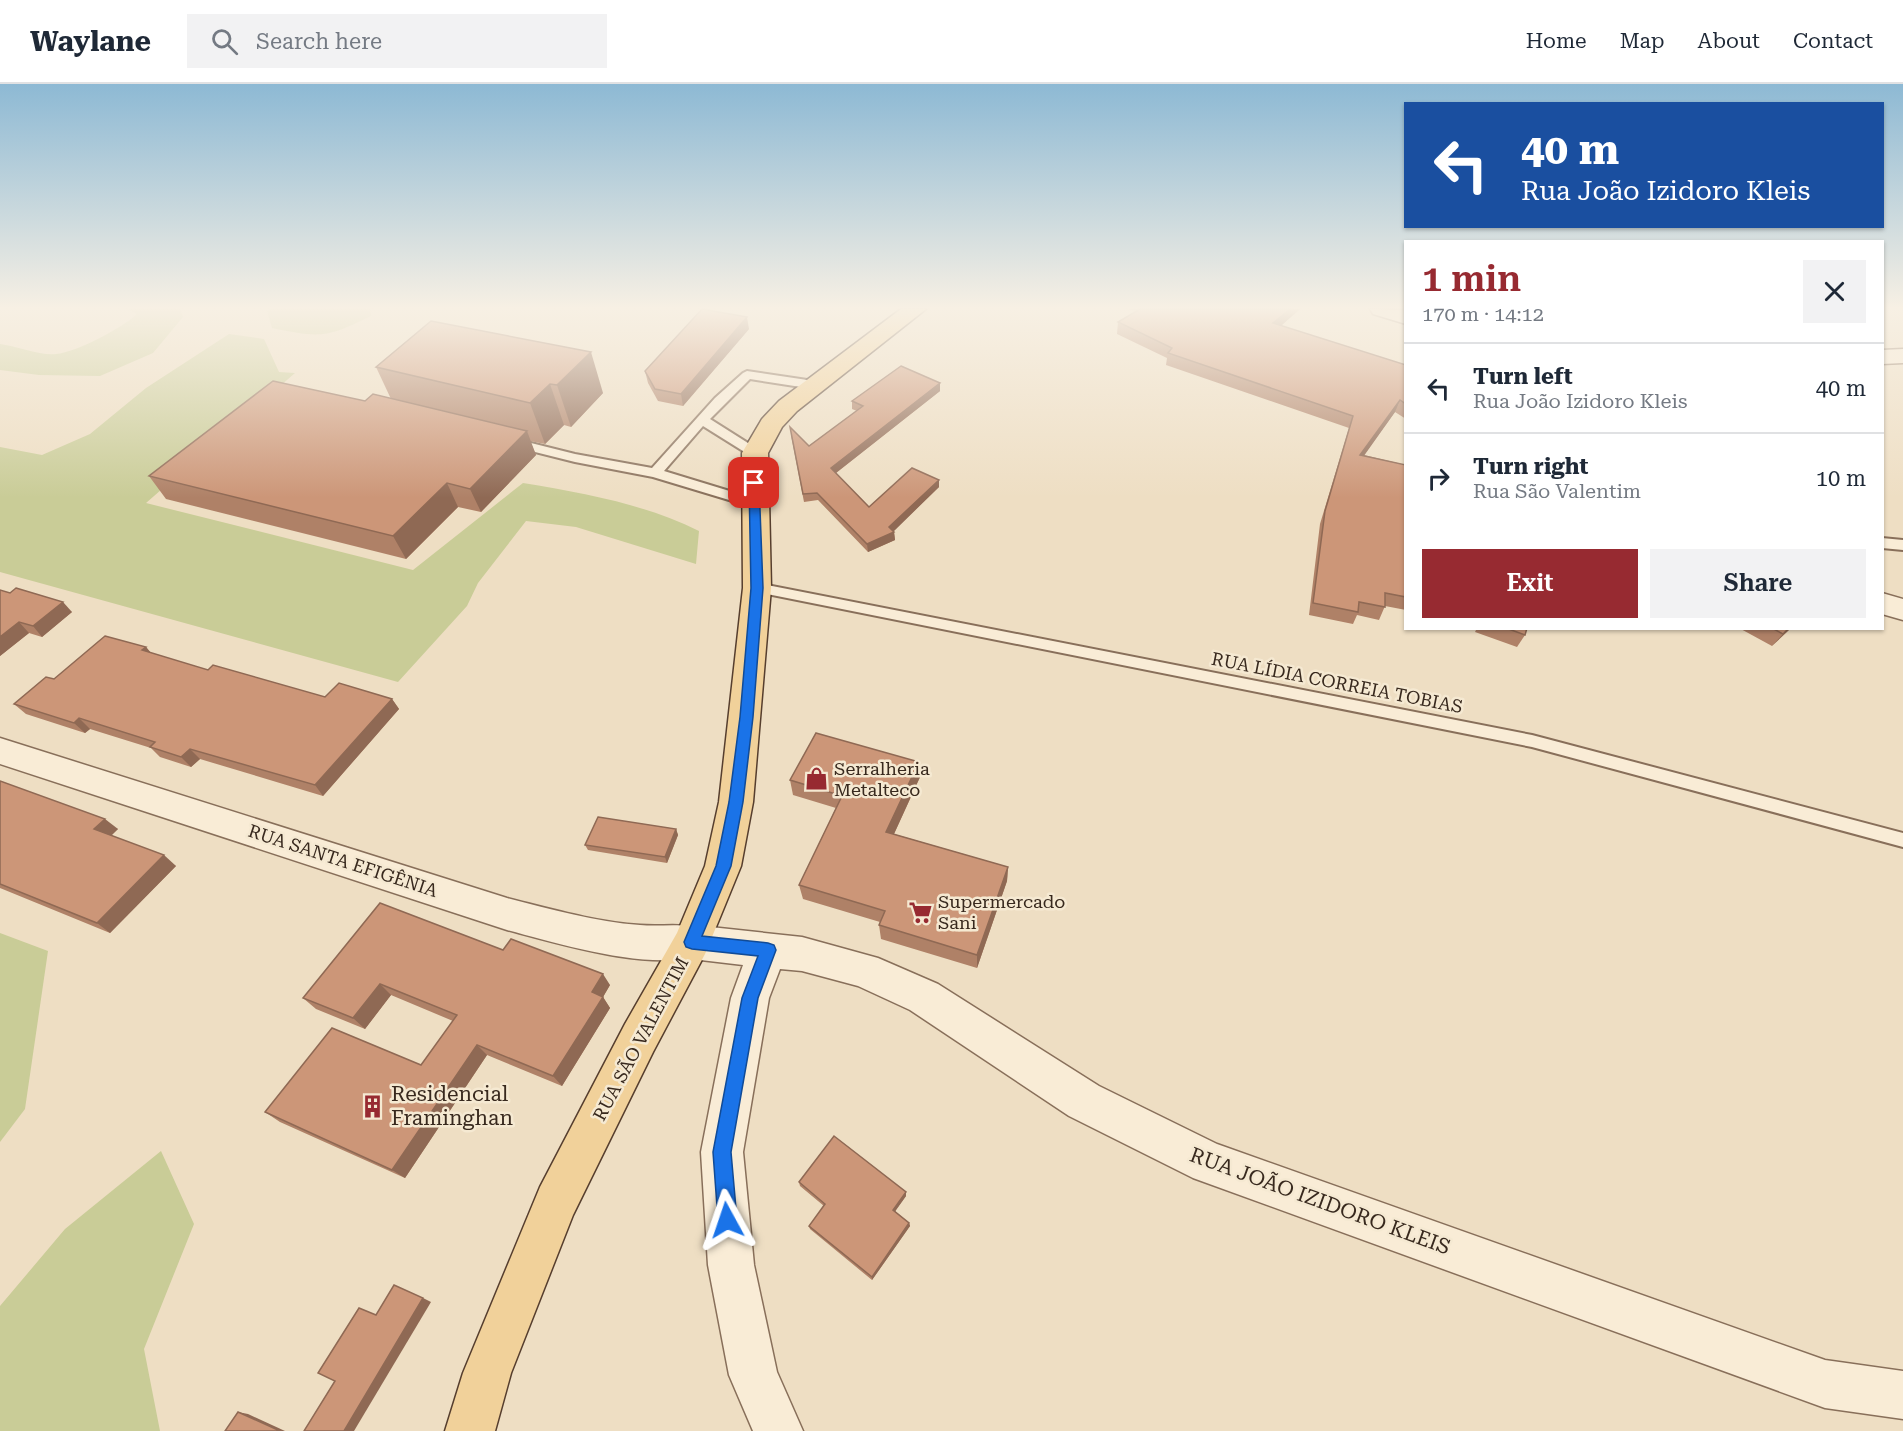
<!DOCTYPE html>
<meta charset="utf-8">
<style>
body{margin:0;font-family:"Roboto Serif",serif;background:#f2f2f3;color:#1f2937;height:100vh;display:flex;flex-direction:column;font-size:22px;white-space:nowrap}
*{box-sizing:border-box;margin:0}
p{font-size:20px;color:#747a83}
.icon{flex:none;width:33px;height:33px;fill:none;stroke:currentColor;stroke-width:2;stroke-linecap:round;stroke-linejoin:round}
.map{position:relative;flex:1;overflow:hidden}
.side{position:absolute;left:1404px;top:156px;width:480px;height:390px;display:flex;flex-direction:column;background:#fff;border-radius:0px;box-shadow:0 2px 4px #0004}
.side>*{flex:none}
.banner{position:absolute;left:1404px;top:18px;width:480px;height:126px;border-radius:0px;box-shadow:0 2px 4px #0004;background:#1a4fa0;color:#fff;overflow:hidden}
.pin{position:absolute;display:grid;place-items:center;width:51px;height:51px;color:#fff;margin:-26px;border-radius:12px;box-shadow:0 3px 9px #0006}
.me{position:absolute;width:66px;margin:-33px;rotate:355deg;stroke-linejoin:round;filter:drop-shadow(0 0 4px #0008)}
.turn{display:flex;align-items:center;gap:21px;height:126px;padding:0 18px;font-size:27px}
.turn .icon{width:78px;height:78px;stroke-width:2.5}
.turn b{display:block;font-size:42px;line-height:51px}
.round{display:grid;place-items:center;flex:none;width:63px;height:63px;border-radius:0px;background:#f2f2f3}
.summary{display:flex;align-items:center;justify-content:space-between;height:102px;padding:0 18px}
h1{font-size:36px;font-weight:600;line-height:45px;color:#972a31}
.button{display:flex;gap:12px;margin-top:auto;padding:12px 18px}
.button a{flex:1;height:69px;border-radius:0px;background:#972a31;color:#fff;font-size:24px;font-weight:600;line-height:69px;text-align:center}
.button a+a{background:#f2f2f3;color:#1f2937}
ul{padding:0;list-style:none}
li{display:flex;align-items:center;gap:18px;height:90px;padding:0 18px;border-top:2px solid #e0e1e3}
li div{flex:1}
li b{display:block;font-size:22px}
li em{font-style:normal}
header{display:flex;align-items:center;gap:36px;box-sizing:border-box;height:84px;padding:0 30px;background:#fff;border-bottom:2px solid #e0e1e3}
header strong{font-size:28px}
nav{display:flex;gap:33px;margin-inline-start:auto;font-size:21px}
.search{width:420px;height:54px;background:#f2f2f3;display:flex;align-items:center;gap:15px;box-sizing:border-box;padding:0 21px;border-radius:0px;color:#747a83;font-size:22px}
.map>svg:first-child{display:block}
.green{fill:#c9cc97}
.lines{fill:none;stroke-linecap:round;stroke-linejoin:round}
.service-casing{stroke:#886f5a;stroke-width:4}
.minor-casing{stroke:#886f5a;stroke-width:3}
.tertiary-casing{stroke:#886f5a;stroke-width:3}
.primary-casing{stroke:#563e2e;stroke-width:3}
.service{fill:#f9ecd6;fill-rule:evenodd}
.minor{fill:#f9ecd6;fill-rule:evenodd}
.tertiary{fill:#f9ecd6;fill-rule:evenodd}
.primary{fill:#f1d19a;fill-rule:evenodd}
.wall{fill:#af8167}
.shaded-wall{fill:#8f6954}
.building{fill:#cc9678;stroke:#8f6954;stroke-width:1.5}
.route{fill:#1a73e8;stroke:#114b97;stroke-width:1.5}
.labels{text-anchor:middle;stroke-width:5;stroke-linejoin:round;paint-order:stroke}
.street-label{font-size:18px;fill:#38291e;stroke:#f5e9d2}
.poi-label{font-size:18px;fill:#38291e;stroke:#f5e9d2;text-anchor:start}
.near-poi-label{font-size:21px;fill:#38291e;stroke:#f5e9d2;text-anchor:start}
.near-street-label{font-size:21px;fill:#38291e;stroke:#f5e9d2}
</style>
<header>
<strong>Waylane</strong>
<div class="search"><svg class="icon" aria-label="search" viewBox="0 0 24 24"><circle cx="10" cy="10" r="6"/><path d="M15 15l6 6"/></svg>Search here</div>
<nav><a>Home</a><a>Map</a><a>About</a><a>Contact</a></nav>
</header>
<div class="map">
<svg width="1903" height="1347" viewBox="0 0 1903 1347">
<rect width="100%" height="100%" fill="#eedec3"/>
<!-- green -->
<g class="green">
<path d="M128 225H180L183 233 153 269 100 292 39 291 0 286V260C15 262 42 272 56 270 77 268 122 244 137 230Z"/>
<path d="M270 225H370L371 232C326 254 321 254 272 244L267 227Z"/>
<path d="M229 250 264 255 279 288 295 289 146 419 413 486 523 399C583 409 645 420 699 447L696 480 576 443 526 437 478 499 467 522 398 598 0 488V363L42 371 90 350 146 304Z"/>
<path d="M0 849 48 867 25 1025 0 1058Z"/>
<path d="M161 1067 194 1140 144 1265 160 1347H0V1222L65 1145Z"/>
</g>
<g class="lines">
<defs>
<g id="service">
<path d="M747 287 814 297 820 301 814 305 750 295 710 335 759 366 761 369 759 372H751L703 342 664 387 759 416 761 419 759 422H749L653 393 575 378 507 361 505 358 511 354 575 370 652 384 715 314 743 289Z"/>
<path d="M1882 454 1903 456V466L1882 464Z"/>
<path d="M757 499 1532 651 1903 749V763L1532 663 752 507 750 504 752 501Z"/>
</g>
<g id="minor">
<path d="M1370 225 1406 226V240L1373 230Z"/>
<path d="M1903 265V279L1882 280V266Z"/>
<path d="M1882 509 1903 515V536L1882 530Z"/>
<path d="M692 841 802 853 878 874 938 900 1099 1002 1217 1060 1825 1276 1903 1287V1335L1825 1324 1193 1094 1069 1032 910 926 858 902 802 887 780 885 769 914 743 1068 754 1181 777 1288 803 1347H753L729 1291 708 1181 701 1068 731 914 743 881 692 875 679 870 673 858 679 846Z"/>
</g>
<path id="tertiary" d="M0 654 507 814C551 825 595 838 640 841 663 843 684 838 705 846L711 858 705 870C653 889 560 860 507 846L0 680Z"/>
<path id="primary" d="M901 225H926L797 327 782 343 768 369 771 504 753 718 741 782 705 870 653 968 573 1131 511 1289 495 1347H445L463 1289 540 1103 625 940 677 849 705 782 719 718 743 504 742 369 762 335 779 317Z"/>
</defs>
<!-- service casing -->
<use href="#service" class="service-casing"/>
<!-- minor casing -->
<use href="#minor" class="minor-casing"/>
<!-- tertiary casing -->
<use href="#tertiary" class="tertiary-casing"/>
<!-- primary casing -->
<use href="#primary" class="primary-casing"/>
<!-- service -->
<use href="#service" class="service"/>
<!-- minor -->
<use href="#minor" class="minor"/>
<!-- tertiary -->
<use href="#tertiary" class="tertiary"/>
<!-- primary -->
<use href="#primary" class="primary"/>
</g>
<!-- wall -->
<g class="wall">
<path d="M1127 225H1300L1281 242 1406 281V335L1395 328 1364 371 1406 381V526L1385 522 1379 536 1357 531 1353 540 1309 531 1320 440 1349 344 1166 281 1167 274 1117 250 1118 238 1137 227Z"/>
<path d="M431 237 603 309 571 343 564 341 545 360 530 357 536 371 481 428 458 423 406 475 166 415 149 392 365 317 391 315 376 283Z"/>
<path d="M749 245 683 322 658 317 648 299 645 287Z"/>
<path d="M940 299V307L836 389 869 423 939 396V403L893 447 894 448 895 456 868 468 818 416 804 418 791 351 809 362 857 327 852 325V317Z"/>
<path d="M0 506 72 528 42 553 29 549 0 572Z"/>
<path d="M1477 544H1527L1525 551 1517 563 1475 548Z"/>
<path d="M1739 544H1791L1772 562Z"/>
<path d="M146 563 151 569 208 586 325 613 392 615 399 625 323 712 200 675 191 683 160 673 151 664 90 645 85 649 26 630 14 620 54 595Z"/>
<path d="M920 693 894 750 1008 783 1007 797 977 884 881 855 879 841 880 838 803 815 799 801 836 724 793 711 790 696Z"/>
<path d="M0 697 118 745 111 751 176 782 110 849 0 804Z"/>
<path d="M676 745 678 751 667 779 588 766 585 761Z"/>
<path d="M503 866 610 901 603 913 610 924 562 1002 487 971 405 1094 280 1038 265 1028 421 981 453 937 391 911 365 945 316 925 303 914Z"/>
<path d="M799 1098 906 1108V1112L895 1127 909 1139 910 1142 872 1196 810 1145 809 1142 824 1122 800 1102Z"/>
</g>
<!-- shaded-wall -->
<g class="shaded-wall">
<path d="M1290 225H1300L1270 251 1273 239Z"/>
<path d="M747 233 749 245 683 322 681 310Z"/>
<path d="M591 268 603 309 571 343 557 301Z"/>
<path d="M940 299V307L832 392 831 384Z"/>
<path d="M550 300 564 341 545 360 530 319Z"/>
<path d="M1400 316 1395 328 1356 383 1360 371Z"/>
<path d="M527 347 536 371 481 428 470 405Z"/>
<path d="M939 396V403L891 450 894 448 895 456 868 468 867 460 889 443Z"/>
<path d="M447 399 458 423 406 475 393 452Z"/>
<path d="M63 518 72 528 42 553 33 542Z"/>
<path d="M19 538 29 549 0 572V553Z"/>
<path d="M1789 544H1791L1772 562 1783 550Z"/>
<path d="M146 563 155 574 142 566Z"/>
<path d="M392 615 399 625 323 712 315 701Z"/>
<path d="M79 634 90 645 85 649 74 639Z"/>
<path d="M190 665 200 675 191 683 181 673Z"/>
<path d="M919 678 920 693 888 763 886 748Z"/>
<path d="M105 735 118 745 107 756 94 745Z"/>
<path d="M676 745 678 751 667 779 665 773Z"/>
<path d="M164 771 176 782 110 849 97 839Z"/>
<path d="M1008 783 1007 797 977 884V871Z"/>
<path d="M603 890 610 901 603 913 610 924 562 1002 553 992 592 908Z"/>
<path d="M380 900 391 911 365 945 353 934Z"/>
<path d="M477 961 487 971 405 1094 392 1086Z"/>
<path d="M906 1108V1112L894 1129 893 1126Z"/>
<path d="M909 1139 910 1142 872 1196V1193Z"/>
<path d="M423 1214 431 1218 354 1347H344Z"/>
<path d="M238 1328 248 1330 285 1347H280Z"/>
</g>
<!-- building -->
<g class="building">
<path d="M702 225 747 233 681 310 655 305 645 287Z"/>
<path d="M1140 225H1290L1273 239 1406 281V320L1400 316 1360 371 1406 381V513L1385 509V523L1359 518 1358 528 1313 519 1325 427 1353 332 1168 269 1172 264 1118 238Z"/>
<path d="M431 237 591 268 557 301 550 300 530 319 376 283Z"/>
<path d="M901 282 940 299 831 384 869 423 912 384 939 396 889 443 894 448 867 460 817 409 803 410 790 343 809 362 863 322 852 317Z"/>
<path d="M273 297 365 317 373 310 527 347 470 405 447 399 393 452 149 392Z"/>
<path d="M16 504 63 518 33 542 19 538 0 553V506L10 509Z"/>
<path d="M1506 544H1527L1525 551Z"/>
<path d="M1772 544H1789L1783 550Z"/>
<path d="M105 552 146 563 142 566 208 586 213 581 325 613 339 599 392 615 315 701 190 665 181 673 150 663 155 658 79 634 74 639 14 620 46 593 54 595Z"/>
<path d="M816 649 919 678 886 748 1008 783 977 871 879 841 885 827 799 801 842 712 790 696Z"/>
<path d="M0 697 105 735 94 745 164 771 97 839 0 800Z"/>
<path d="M598 733 676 745 665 773 585 761Z"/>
<path d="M380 819 503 866 511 855 603 890 592 908 603 913 553 992 477 961 392 1086 265 1028 332 944 421 981 457 931 380 900 353 934 303 914Z"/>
<path d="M834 1052 906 1108 893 1126 909 1139 872 1193 809 1142 825 1120 799 1098Z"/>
<path d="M394 1201 423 1214 344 1347H304L335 1297 318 1289 359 1224 376 1231Z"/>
<path d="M238 1328 280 1347H225Z"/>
</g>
<!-- sky -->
<linearGradient id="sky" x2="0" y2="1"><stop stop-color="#8db9d4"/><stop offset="0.54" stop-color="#f7f0e4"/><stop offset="1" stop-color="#f7f0e4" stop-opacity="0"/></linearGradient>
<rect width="1903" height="414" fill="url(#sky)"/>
<!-- route -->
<path class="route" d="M754 396 759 399 763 504 753 633 743 718 731 782 702 852 768 859 774 861 776 866 758 914 731 1068 737 1136 734 1142 727 1145 721 1142 718 1136 713 1068 742 914 758 872 692 865 686 863 684 858 716 782 729 718 740 633 751 504 749 399Z"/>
<!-- icons -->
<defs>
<symbol id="shop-bare" viewBox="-9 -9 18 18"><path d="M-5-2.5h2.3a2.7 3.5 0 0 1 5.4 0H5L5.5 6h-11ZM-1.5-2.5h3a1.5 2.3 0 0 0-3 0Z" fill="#972a31" stroke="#f5e9d2" stroke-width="2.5" paint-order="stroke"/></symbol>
<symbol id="supermarket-bare" viewBox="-9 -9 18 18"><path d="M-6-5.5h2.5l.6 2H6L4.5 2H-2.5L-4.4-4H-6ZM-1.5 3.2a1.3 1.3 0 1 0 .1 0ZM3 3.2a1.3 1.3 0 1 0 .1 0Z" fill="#972a31" stroke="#f5e9d2" stroke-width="2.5" paint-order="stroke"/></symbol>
<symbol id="building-bare" viewBox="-9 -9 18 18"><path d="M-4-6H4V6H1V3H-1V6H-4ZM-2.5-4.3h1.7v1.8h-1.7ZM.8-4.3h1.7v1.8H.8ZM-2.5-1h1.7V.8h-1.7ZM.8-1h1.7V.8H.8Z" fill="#972a31" stroke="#f5e9d2" stroke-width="2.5" paint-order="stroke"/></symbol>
</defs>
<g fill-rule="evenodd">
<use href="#shop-bare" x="800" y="678" width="33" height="33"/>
<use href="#supermarket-bare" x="904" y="812" width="33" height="33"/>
<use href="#building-bare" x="356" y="1006" width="33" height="33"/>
</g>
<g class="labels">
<!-- street labels -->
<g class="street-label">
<text transform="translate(1337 599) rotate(11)" y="6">RUA LÍDIA CORREIA TOBIAS</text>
<text transform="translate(343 777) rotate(18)" y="6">RUA SANTA EFIGÊNIA</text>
<text transform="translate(641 955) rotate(-62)" y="6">RUA SÃO VALENTIM</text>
</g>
<!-- poi labels -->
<g class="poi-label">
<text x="834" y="691">Serralheria<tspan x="834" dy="21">Metalteco</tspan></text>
<text x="938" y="824">Supermercado<tspan x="938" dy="21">Sani</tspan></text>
</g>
<!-- near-poi labels -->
<g class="near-poi-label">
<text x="391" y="1017">Residencial<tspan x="391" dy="24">Framinghan</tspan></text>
</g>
<!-- near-street labels -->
<g class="near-street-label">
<text transform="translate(1320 1117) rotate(20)" y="7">RUA JOÃO IZIDORO KLEIS</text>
</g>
</g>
</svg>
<div class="pin" style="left:754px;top:399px;background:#d93025"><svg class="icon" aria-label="arrive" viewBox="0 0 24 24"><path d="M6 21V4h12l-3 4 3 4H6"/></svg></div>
<svg class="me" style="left:727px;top:1136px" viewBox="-20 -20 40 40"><path d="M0-17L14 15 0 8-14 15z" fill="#1a73e8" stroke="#fff" stroke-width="4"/></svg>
<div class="banner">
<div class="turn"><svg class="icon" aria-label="left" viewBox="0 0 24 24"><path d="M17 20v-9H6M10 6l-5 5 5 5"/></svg><div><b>40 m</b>Rua João Izidoro Kleis</div></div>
</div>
<section class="side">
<div class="summary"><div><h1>1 min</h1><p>170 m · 14:12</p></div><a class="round"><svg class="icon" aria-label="close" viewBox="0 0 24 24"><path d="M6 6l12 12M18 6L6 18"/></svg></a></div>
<ul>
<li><svg class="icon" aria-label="left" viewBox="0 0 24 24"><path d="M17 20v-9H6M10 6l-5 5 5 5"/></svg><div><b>Turn left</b><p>Rua João Izidoro Kleis</p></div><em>40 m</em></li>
<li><svg class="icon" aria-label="right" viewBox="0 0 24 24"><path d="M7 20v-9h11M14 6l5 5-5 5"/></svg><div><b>Turn right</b><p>Rua São Valentim</p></div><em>10 m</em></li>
</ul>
<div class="button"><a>Exit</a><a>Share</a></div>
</section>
</div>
